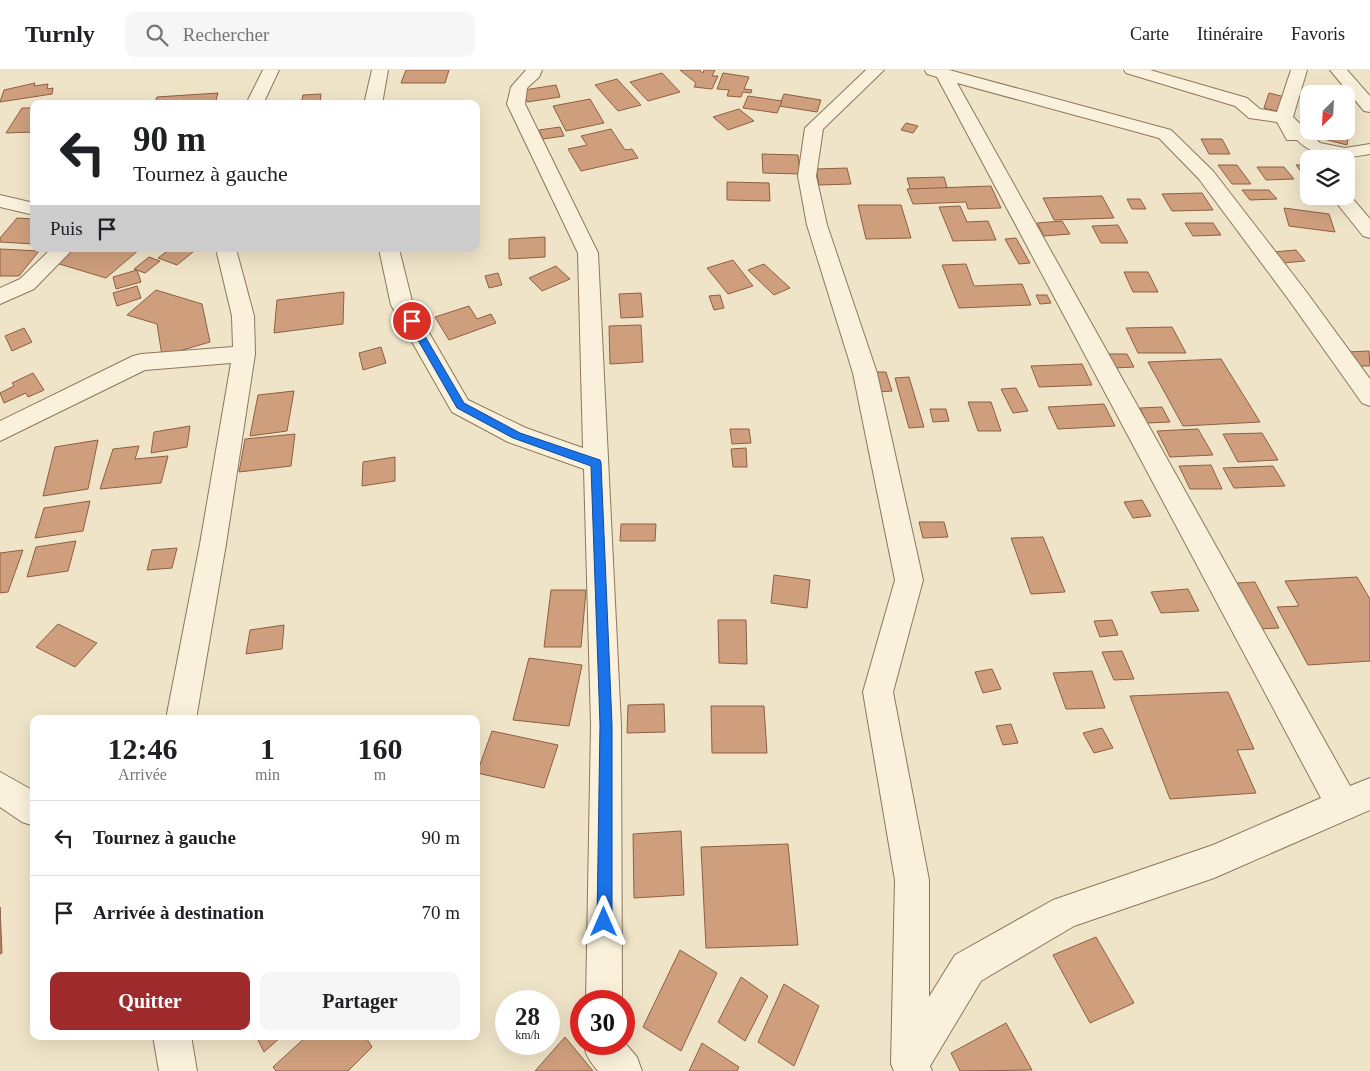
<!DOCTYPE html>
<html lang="fr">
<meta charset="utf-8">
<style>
body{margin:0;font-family:Georgia,serif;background:#f6f6f6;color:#202124;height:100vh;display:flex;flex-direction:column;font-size:19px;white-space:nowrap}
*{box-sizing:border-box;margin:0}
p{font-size:16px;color:#757577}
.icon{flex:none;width:28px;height:28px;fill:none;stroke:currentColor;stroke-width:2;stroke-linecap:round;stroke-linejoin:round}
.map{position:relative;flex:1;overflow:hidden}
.panel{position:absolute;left:30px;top:645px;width:450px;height:325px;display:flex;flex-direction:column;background:#fff;border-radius:10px;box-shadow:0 5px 20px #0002}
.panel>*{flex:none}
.guide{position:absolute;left:30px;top:30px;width:450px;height:152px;border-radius:10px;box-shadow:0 5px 20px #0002;background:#fff;color:#202124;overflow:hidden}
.needle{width:32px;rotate:204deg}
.fabs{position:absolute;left:1300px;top:15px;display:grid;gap:10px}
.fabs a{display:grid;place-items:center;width:55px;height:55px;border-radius:10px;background:#fff;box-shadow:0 5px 20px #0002;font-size:25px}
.speed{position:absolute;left:495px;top:920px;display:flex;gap:10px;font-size:25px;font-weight:700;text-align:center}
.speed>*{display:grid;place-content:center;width:65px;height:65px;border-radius:50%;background:#fff;box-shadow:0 5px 20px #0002;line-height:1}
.speed small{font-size:12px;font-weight:400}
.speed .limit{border:8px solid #d22;background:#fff;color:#111}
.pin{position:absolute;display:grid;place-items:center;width:42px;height:42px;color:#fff;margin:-21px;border:2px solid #fff;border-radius:50%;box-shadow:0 1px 5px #0007}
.me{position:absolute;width:55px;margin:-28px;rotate:0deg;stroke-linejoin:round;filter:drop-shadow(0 0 4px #0008)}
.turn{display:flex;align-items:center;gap:18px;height:105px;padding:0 20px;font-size:22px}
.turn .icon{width:65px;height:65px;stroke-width:2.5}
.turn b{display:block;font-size:35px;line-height:42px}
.then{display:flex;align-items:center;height:48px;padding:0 20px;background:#0003;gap:10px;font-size:19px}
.eta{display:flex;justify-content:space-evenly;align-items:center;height:85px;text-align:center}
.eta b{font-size:30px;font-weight:600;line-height:35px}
.button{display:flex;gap:10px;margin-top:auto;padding:10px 20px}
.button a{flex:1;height:58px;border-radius:10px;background:#9e2a2b;color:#fff;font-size:20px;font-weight:600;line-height:58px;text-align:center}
.button a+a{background:#f6f6f6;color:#202124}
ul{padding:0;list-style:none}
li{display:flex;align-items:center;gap:15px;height:75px;padding:0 20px;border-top:1px solid #e0e0e0}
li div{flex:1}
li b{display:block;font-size:19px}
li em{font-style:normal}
header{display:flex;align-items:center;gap:30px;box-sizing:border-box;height:70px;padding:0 25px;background:#fff;border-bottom:1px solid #e0e0e0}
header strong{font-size:24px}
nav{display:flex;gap:28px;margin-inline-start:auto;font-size:18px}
.search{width:350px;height:45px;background:#f6f6f6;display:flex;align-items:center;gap:12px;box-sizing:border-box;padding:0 18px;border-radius:10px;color:#757577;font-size:19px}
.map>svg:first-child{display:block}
.building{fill:#cf9f7d;stroke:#8d5f41}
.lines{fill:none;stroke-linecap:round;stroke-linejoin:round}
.minor-casing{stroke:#8d765c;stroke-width:2}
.minor{fill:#faf1dc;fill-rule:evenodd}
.route{fill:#1a73e8;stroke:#114b97}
</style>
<header>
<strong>Turnly</strong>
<div class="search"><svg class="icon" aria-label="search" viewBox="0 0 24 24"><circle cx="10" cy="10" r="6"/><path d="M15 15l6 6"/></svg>Rechercher</div>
<nav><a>Carte</a><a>Itinéraire</a><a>Favoris</a></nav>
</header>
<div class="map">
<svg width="1370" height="1001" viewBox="0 0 1370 1001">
<rect width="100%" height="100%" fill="#f0e4c8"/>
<!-- building -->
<g class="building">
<path d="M406 0H449L445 13H401Z"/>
<path d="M680 0H699L703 3 704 0H715L712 6H718L712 19 694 17 696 13Z"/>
<path d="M662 3 680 22 648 31 630 12Z"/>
<path d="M723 3 749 7 744 19 752 20 751 23 743 22 741 27 727 26 729 20 717 19Z"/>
<path d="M617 9 641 35 618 41 595 15Z"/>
<path d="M35 13 34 16 48 14 47 19 53 18 52 24 0 32 4 20Z"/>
<path d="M556 15 560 27 527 32 524 20Z"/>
<path d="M218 23 215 34H154L157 27Z"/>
<path d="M1269 23 1289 28 1284 43 1264 38Z"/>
<path d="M321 24 320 33 301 34 303 25Z"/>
<path d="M784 24 821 30 817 42 779 36Z"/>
<path d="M748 26 782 31 777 43 743 38Z"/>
<path d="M1346 27 1354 29 1347 75 1312 66 1313 61H1346Z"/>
<path d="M590 29 604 53 566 61 553 36Z"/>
<path d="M22 38H34V62L6 63Z"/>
<path d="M739 39 754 51 728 60 713 47Z"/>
<path d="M906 53 918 56 913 63 901 60Z"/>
<path d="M560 57 564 66 543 69 539 60Z"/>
<path d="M611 59 625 80 632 79 638 88 581 101 568 79 587 75 581 66Z"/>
<path d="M1201 69H1222L1230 84H1209Z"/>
<path d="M762 84 798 85 800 104 763 103Z"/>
<path d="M1218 95H1237L1251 114H1232Z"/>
<path d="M1296 95H1309V112Z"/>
<path d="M1257 97H1284L1294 109 1266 110Z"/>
<path d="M847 98 851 114 819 115 816 99Z"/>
<path d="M944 107 949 124 912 125 907 108Z"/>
<path d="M727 112 769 113 770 131 727 130Z"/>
<path d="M991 116 1001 138 968 139 966 132 913 134 907 119Z"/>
<path d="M1242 120H1269L1277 129 1250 130Z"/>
<path d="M1202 123 1213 140 1172 141 1162 124Z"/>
<path d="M1102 126 1114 148 1054 150 1043 128Z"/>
<path d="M1127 129H1140L1146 139H1132Z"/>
<path d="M858 135H901L911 168 866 169Z"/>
<path d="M960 136 967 152 988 151 996 170 953 171 939 137Z"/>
<path d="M1284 138 1329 144 1335 162 1289 156Z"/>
<path d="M17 148 34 149V174L0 172V168Z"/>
<path d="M1062 151 1070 164 1044 166 1037 153Z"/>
<path d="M1185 153H1213L1221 165 1193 166Z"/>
<path d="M1118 155 1128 173H1101L1092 156Z"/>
<path d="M545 167V187L509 189V169Z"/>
<path d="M1016 168 1030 193 1019 194 1005 169Z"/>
<path d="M0 179 39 181 19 206H0Z"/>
<path d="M73 179H140L106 208 56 193Z"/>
<path d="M170 179H184L193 182 177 195 158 188Z"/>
<path d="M1296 180 1305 191 1283 193 1274 182Z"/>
<path d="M149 187 160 191 145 203 134 199Z"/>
<path d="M733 190 753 216 728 224 707 198Z"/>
<path d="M764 194 790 218 774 225 748 200Z"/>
<path d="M966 194 974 216 1022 214 1031 235 959 238 942 195Z"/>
<path d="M556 196 570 209 542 221 529 208Z"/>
<path d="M137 200 141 212 116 219 113 207Z"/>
<path d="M1124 202H1148L1158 222H1133Z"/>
<path d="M498 203 502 215 489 218 485 206Z"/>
<path d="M137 216 141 228 117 236 113 223Z"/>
<path d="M156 220 202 234 210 272 162 286 157 254 127 245Z"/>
<path d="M344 222 343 254 274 263 277 230Z"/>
<path d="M641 223 643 247 621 248 619 224Z"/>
<path d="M720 225 724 238 714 240 709 226Z"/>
<path d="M1036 225H1047L1051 233 1040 234Z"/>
<path d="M469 236 477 249 491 244 496 253 449 270 435 247Z"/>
<path d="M641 255 643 292 610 294 609 256Z"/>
<path d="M1172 257 1186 283H1138L1126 258Z"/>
<path d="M24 258 32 272 12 281 5 266Z"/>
<path d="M381 277 386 293 363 300 359 283Z"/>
<path d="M1369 281 1370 296H1358L1347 282Z"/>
<path d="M1108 284H1127L1134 297 1115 298Z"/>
<path d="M1221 289 1260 352 1183 356 1148 292Z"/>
<path d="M1082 294 1092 315 1039 317 1031 296Z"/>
<path d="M873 302H886L892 321 878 322Z"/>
<path d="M33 303 44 320 28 327 26 323 4 333 0 323 14 316 12 313Z"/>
<path d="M909 307 924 357 909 358 895 308Z"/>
<path d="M1016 318 1028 341 1013 343 1001 319Z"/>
<path d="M294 321 287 361 250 366 258 325Z"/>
<path d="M968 332H991L1001 361H978Z"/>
<path d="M1104 334 1115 356 1058 359 1048 337Z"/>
<path d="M1162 337 1170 352 1147 353 1140 338Z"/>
<path d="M930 339H946L949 351 933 352Z"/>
<path d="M190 356 187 377 151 383 154 362Z"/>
<path d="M730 359H749L751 373 732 374Z"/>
<path d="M1198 359 1213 385 1170 387 1157 361Z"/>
<path d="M1262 363 1278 390 1238 392 1223 364Z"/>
<path d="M295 364 291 396 239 402 245 369Z"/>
<path d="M98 370 88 419 43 426 55 377Z"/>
<path d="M139 376 135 389 168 386 161 413 100 419 113 379Z"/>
<path d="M746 378 747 397H733L731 379Z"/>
<path d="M395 387V411L362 416 363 392Z"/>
<path d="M1211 395 1222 419H1190L1179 396Z"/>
<path d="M1273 396 1285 416 1234 418 1223 398Z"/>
<path d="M1142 430 1151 446 1133 448 1124 432Z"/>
<path d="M90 431 83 461 35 468 44 438Z"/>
<path d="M919 452H944L948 467 923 468Z"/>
<path d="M621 454H656L655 471H620Z"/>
<path d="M1043 467 1065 522 1031 524 1011 468Z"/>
<path d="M76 471 68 501 27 507 36 477Z"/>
<path d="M177 478 172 498 147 500 152 480Z"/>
<path d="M23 480 8 522 0 523V483Z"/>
<path d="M774 505 810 510 807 538 771 533Z"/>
<path d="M1357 507 1370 529V591L1308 595 1277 537 1299 536 1285 511Z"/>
<path d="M1255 512 1279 558 1260 559 1237 513Z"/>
<path d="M1188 519 1199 541 1161 543 1151 522Z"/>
<path d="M551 520H586L581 577H544Z"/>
<path d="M718 550H746L747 594 719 593Z"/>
<path d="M1112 550 1118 565 1100 567 1094 551Z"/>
<path d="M58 554 97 573 75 597 36 577Z"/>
<path d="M284 555 282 579 246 584 250 560Z"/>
<path d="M1122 581 1134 609 1114 610 1102 582Z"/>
<path d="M529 588 582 595 569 656 513 650Z"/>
<path d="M992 599 1001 619 983 623 975 602Z"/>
<path d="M1092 601 1105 638 1066 639 1053 603Z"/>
<path d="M1228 622 1254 679 1237 680 1256 723 1170 729 1130 626Z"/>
<path d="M664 634 665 662 627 663 628 635Z"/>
<path d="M711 636H764L767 683H712Z"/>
<path d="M1011 654 1018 673 1003 675 996 656Z"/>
<path d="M1102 658 1113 678 1094 683 1083 663Z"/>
<path d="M492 661 558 675 544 718 477 703Z"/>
<path d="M681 761 684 825 634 828 633 764Z"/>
<path d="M788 774 798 875 706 878 701 777Z"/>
<path d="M0 837 2 883 0 884Z"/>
<path d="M1096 867 1134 933 1090 953 1053 885Z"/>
<path d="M680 880 717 903 681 981 643 957Z"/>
<path d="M741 907 768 926 745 971 718 952Z"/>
<path d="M784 914 819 936 794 996 758 972Z"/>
<path d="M1006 953 1032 1000 960 1001 951 983Z"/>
<path d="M256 966H282L264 982Z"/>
<path d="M307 966H365L372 977 348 1001H276L273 997Z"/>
<path d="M565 967 593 1001H535Z"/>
<path d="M702 973 739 997 737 1001H689Z"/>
</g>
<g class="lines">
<defs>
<g id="minor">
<path d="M263 0H279L263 34H246Z"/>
<path d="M372 0H388L382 34H364Z"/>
<path d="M526 0H542L539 7 527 18 525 34 598 183 621 655 622 931H586L591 655 584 399 508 372 452 342 391 235 379 179H399L413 235 468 330 526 358 583 378 578 183 507 34 511 17Z"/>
<path d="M866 0H884L823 59 816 106 827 155 877 303 923 510 893 622 929 810V927L955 885 1053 830 1213 775 1321 728 937 7 927 4 925 0H949L1171 60 1213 101 1305 220 1370 309V336L1362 333 1289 230 1199 109 1159 68 957 13 1350 716 1370 708V740L1214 808 1074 856 981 911 930 996 932 1001H894L891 994 895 810 863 622 895 510 853 303 807 155 798 106 805 58Z"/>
<path d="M1124 0H1150L1247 28 1260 39 1277 42 1291 0H1307L1293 47 1320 73 1345 78 1370 74V84C1343 89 1317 90 1297 70H1287L1277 52 1249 48 1235 36 1126 3Z"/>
<path d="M1330 0H1347L1370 26V42L1364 41Z"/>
<path d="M1347 122 1370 149V168L1363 166 1331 126H1346Z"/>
<path d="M0 125 34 133V145L0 137Z"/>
<path d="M51 179H73L34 219 0 234V218L20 209Z"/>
<path d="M216 179H236L254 246 255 284 226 474 196 649H166L200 474 231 293 145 300 0 371V351L133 286 141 284 233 277 232 246Z"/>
<path d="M0 702 34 721V756L22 752 0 737Z"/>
<path d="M153 966H191L197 1001H159Z"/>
<path d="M624 972 637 987 642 1001H598C591 993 585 985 584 974H624Z"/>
</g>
</defs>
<!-- minor casing -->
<use href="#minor" class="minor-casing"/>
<!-- minor -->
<use href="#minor" class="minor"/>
</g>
<!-- route -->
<path class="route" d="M412 248 415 249 464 333 520 363 600 390 601 393 612 655V852L609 858 604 860 599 858 597 852 600 655 591 396 513 368 457 338 407 251Z"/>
</svg>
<div class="fabs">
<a><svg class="needle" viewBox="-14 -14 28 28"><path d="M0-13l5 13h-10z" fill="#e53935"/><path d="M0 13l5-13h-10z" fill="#757577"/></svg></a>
<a><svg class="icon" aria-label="layers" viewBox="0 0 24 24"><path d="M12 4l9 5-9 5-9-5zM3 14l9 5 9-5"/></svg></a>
</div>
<div class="speed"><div>28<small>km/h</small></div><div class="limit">30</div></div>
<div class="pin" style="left:412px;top:251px;background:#d93025"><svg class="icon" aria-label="arrive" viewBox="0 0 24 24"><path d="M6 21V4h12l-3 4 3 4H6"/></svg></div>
<svg class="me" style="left:604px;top:852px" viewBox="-20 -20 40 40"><path d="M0-17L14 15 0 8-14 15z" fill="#1a73e8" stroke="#fff" stroke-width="4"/></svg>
<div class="guide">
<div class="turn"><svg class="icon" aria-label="left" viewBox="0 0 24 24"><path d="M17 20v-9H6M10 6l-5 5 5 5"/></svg><div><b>90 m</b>Tournez à gauche</div></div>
<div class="then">Puis<svg class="icon" aria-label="arrive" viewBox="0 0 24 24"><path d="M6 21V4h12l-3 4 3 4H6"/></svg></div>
</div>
<section class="panel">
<div class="eta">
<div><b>12:46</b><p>Arrivée</p></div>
<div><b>1</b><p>min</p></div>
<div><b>160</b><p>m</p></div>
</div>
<ul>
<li><svg class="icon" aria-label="left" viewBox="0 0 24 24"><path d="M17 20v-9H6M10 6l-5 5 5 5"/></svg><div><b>Tournez à gauche</b></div><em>90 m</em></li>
<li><svg class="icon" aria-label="arrive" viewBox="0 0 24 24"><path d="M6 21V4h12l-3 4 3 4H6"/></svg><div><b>Arrivée à destination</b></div><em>70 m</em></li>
</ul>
<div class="button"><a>Quitter</a><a>Partager</a></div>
</section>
</div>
